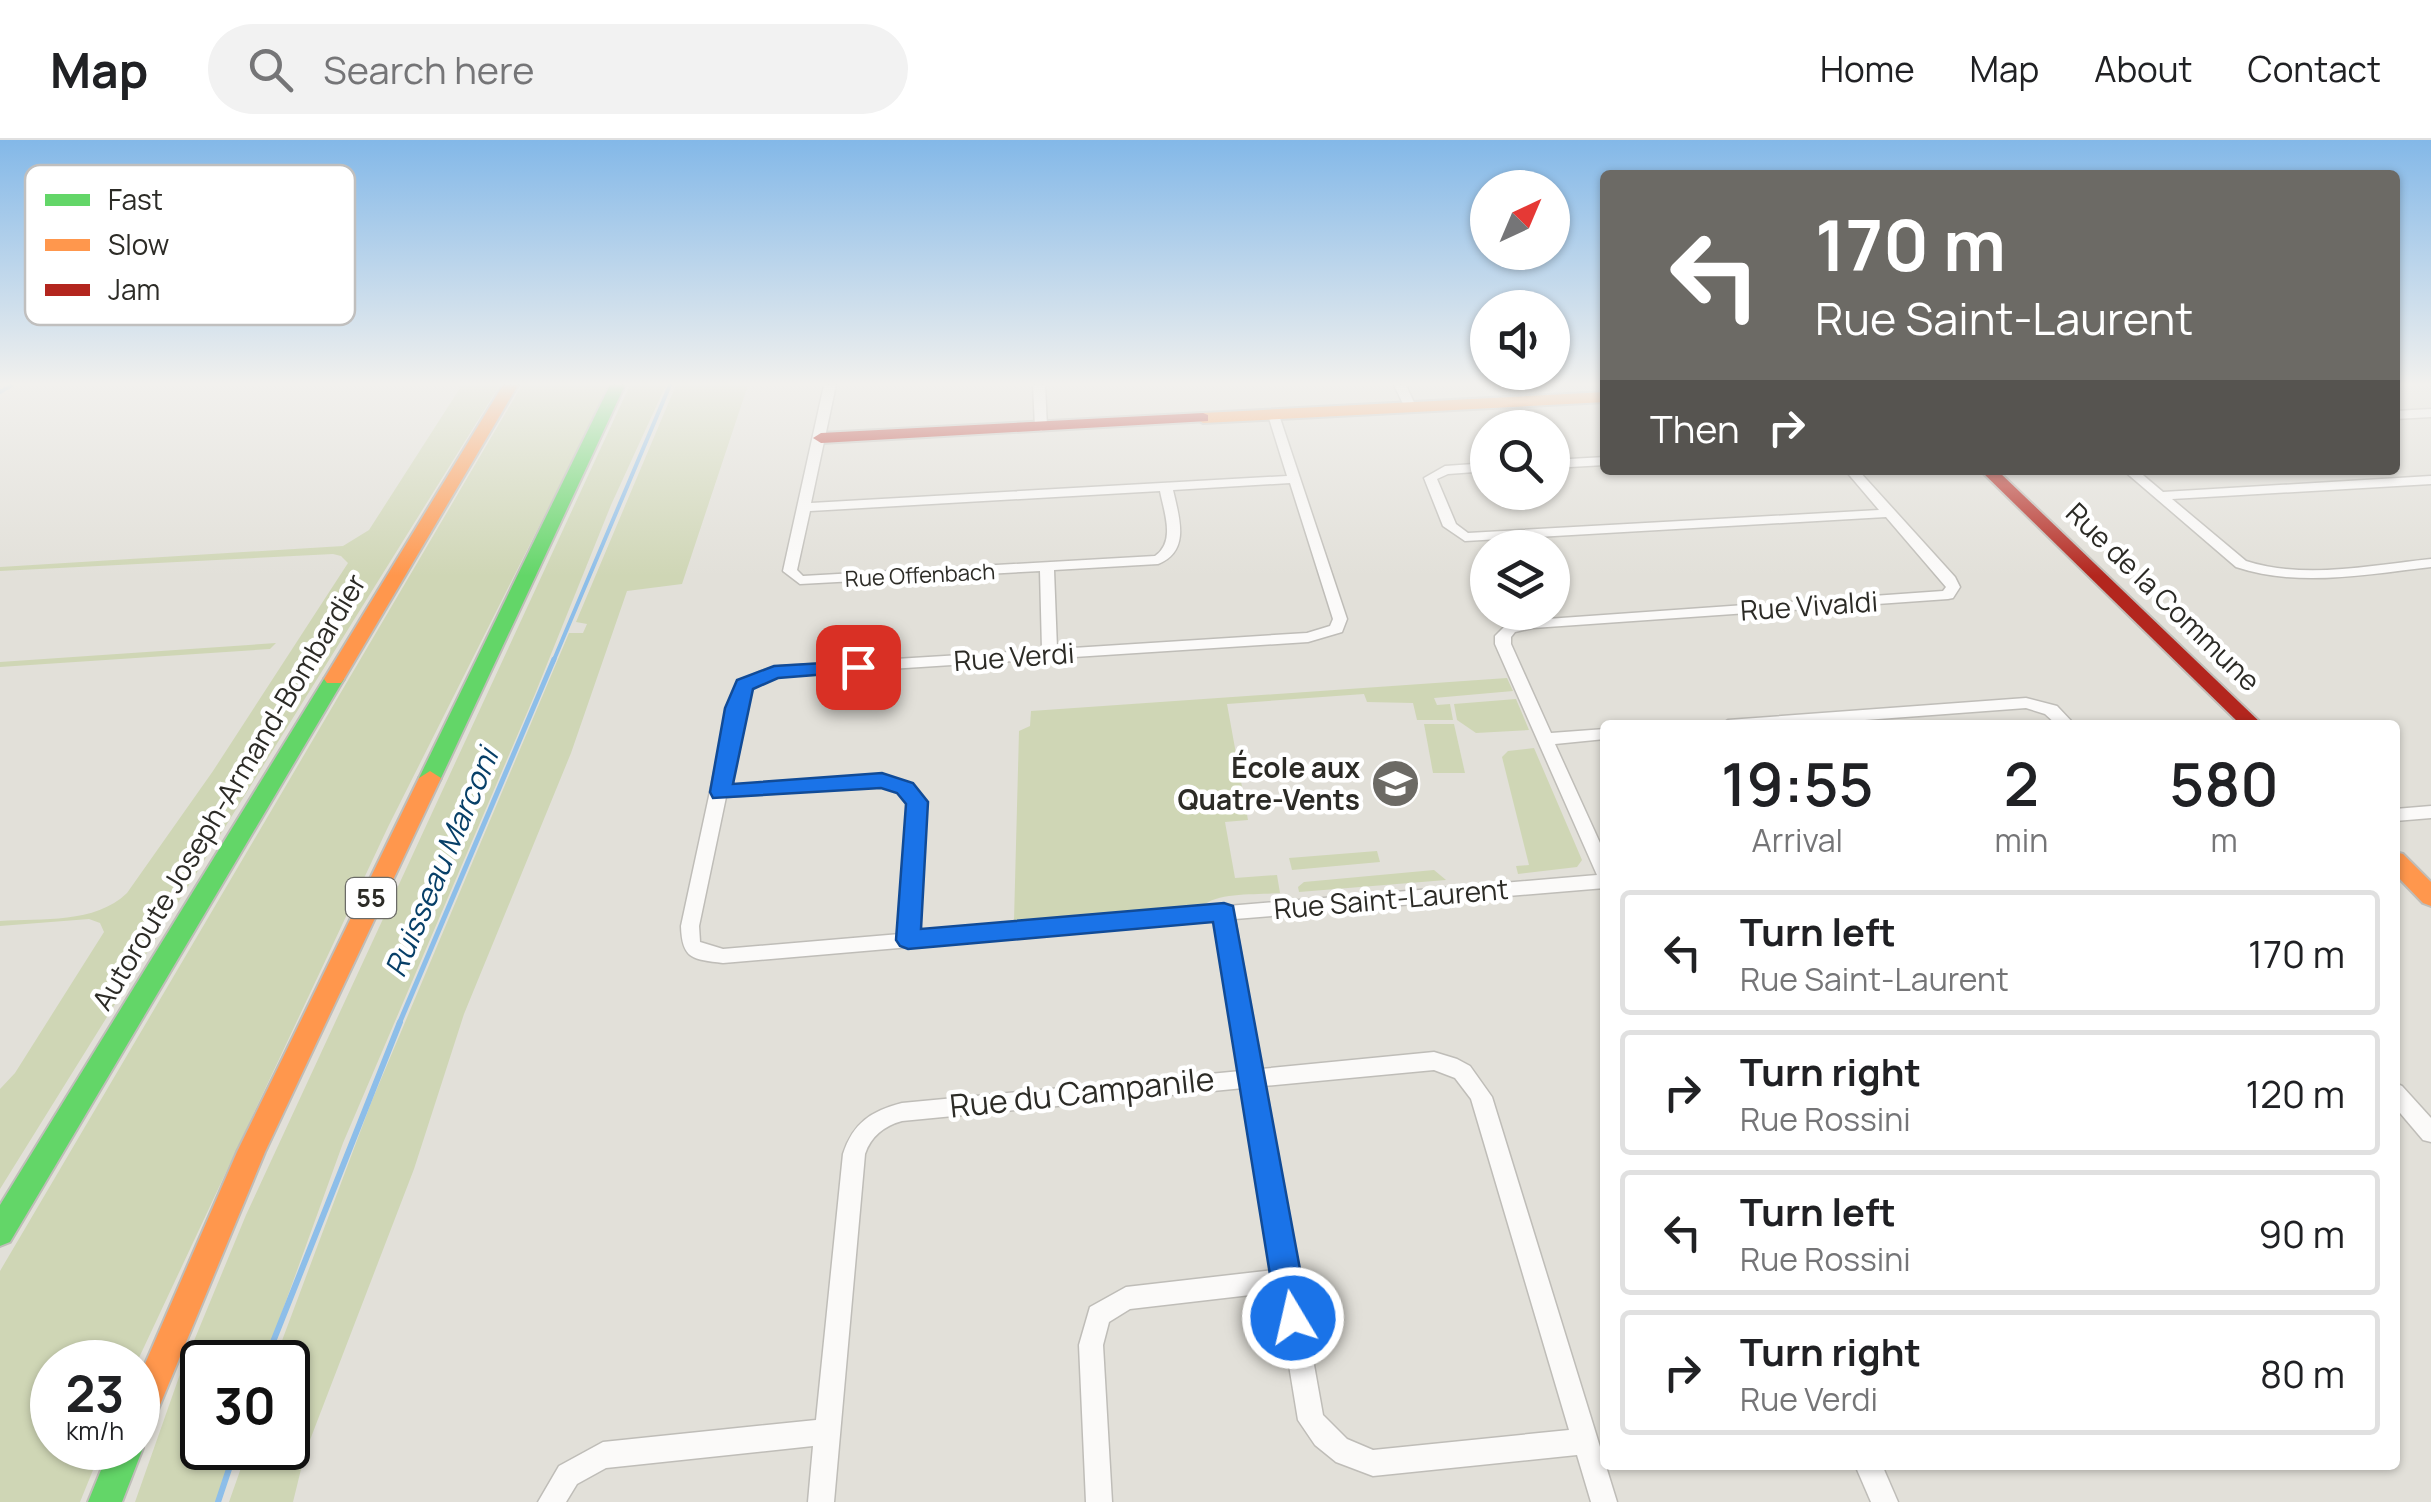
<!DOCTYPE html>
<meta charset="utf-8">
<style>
body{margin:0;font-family:Manrope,sans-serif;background:#f2f2f2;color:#202124;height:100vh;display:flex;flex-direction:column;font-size:38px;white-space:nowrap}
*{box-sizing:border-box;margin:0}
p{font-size:32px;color:#757577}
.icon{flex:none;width:55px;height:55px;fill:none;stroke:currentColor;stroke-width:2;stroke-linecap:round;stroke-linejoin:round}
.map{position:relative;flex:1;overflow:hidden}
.sheet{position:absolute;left:1600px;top:580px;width:800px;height:750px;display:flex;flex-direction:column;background:#fff;border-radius:10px;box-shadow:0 2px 8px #0004}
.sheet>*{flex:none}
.banner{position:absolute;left:1600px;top:30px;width:800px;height:305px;border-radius:10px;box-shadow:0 2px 8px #0004;background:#6c6a65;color:#fff;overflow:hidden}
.needle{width:65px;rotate:44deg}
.fabs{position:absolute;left:1470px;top:30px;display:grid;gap:20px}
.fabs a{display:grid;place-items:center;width:100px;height:100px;border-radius:50%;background:#fff;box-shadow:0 2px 8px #0004;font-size:50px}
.speed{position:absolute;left:30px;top:1200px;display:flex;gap:20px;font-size:50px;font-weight:700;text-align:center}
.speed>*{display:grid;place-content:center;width:130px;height:130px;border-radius:50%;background:#fff;box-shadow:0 2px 8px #0004;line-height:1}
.speed small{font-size:25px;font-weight:400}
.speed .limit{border:5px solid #111;border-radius:15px;background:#fff;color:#111}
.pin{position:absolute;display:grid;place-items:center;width:85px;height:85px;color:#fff;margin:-42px;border-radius:20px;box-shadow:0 5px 15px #0006}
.me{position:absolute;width:110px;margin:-55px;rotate:351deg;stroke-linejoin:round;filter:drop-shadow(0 0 8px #0008)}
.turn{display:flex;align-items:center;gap:35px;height:210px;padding:0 50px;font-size:45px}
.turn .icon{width:130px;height:130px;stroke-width:2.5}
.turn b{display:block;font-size:70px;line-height:85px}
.then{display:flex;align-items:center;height:95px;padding:0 50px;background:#0003;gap:20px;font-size:38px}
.eta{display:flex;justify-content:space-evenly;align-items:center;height:170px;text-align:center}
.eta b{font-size:60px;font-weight:600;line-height:70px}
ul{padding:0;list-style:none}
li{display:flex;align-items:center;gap:30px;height:125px;margin:0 20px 15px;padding:0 30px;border:5px solid #e0e0e0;border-radius:10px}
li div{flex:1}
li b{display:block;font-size:38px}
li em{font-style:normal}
header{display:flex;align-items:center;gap:60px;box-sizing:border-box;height:140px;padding:0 50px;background:#fff;border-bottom:2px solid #e0e0e0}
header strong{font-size:48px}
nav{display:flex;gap:55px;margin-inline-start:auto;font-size:35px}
.search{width:700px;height:90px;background:#f2f2f2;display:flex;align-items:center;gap:25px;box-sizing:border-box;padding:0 35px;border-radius:55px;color:#757577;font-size:38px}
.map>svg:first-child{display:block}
.green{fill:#cfd6b5}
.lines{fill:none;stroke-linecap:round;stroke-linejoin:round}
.stream-far2{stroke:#8dbee9;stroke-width:4}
.stream-far1{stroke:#8dbee9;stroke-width:5}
.stream{stroke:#8dbee9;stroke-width:6}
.street-casing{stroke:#bfbdb8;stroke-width:3}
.fast-casing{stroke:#bfbdb8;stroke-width:4}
.slow-casing{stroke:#bfbdb8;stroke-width:4}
.jam-casing{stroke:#bfbdb8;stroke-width:4}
.street{fill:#fbfaf9;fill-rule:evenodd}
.fast{fill:#63d668;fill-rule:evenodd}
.slow{fill:#ff974d;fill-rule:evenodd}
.jam{fill:#b3261e;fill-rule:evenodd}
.route{fill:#1a73e8;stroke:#114b97;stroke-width:2.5}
.labels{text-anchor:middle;stroke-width:9;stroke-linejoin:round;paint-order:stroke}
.far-street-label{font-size:22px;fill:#2c2b26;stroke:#fff}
.shield{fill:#fff;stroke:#6b6b67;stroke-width:2.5}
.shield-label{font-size:25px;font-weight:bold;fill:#2c2b26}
.street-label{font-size:28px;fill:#2c2b26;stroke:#fff}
.poi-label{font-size:28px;font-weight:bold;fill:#2c2b26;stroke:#fff;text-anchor:end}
.water-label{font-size:30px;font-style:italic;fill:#073f68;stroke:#fff}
.near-street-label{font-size:32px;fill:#2c2b26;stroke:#fff}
.key{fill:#fff;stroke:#c0bfbe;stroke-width:2.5}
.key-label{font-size:28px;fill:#2c2b26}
</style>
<header>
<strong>Map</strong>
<div class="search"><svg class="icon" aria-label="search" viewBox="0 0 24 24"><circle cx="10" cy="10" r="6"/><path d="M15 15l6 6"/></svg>Search here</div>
<nav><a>Home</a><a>Map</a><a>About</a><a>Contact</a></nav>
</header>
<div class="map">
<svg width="2431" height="1362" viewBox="0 0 2431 1362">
<rect width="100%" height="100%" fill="#e2e0d9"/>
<!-- green -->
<g class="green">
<path d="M462 245H500L0 1049V949L15 933 104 792 100 783 89 779 0 786V781C42 778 95 784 127 753L213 631 348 423 341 416 333 414 0 431V427L343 406 369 390Z"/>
<path d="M522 245H610L388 687 137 1222H52V1308H102L80 1362H0V1131Z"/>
<path d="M630 245H666L611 365 535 554 343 1003 264 1222H202V1308H236L218 1362H135L179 1237 246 1075Z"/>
<path d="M676 245H748L682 444 627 451 571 613 464 874 414 1029 305 1313 293 1362H229L248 1308H288V1222H274L371 963 569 493H583L587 484 576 482Z"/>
<path d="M276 503 270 509 0 527V522Z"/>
<path d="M1507 538 1513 551 1434 558 1437 565 1450 564 1453 580H1417L1413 563 1367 562 1364 554 1227 564 1248 680 1225 682 1235 738 1277 735 1280 753C1259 755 1217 752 1203 766L1014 780 1019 591 1030 586 1031 571Z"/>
<path d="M1516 559 1529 590 1476 593 1457 580 1454 564Z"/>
<path d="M1424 584H1454L1465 633H1433Z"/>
<path d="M1534 608 1582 720 1577 727 1518 734 1516 726 1529 725 1502 617 1508 611Z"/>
<path d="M1377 711 1380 722 1292 730 1289 718Z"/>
<path d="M1434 730 1446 740 1299 752 1298 747 1304 742Z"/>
</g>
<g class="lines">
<!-- stream-far2 -->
<g class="stream-far2">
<path d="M0 252 12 245"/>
<path d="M553 522 670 245"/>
</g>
<!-- stream-far1 -->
<path class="stream-far1" d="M399 884 554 519"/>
<!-- stream -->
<g class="stream">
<path d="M265 1222 400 882"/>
<path d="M218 1362 236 1308"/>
</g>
<defs>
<g id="street">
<path d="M824 245H836L811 363 1287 336 1268 275 1278 272 1347 479 1342 492 1308 502 781 536C770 538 759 541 752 550 739 566 733 623 728 646L882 634 911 644 926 663 919 792 1597 735 1495 504V496L1505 486 1533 480 1943 451 1946 447 1886 377 1465 401 1443 386 1424 338 1445 326 1488 323V331L1448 334 1437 339 1456 384 1468 393 1879 370 1845 330H1858L1955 437 1960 447 1953 458 1948 459 1533 488 1515 492 1511 497V504L1551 593 1605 589V599L1555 604 1605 714V748L1235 779 1261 929 1434 912 1457 919 1470 926 1492 957 1617 1362H1591L1577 1315 1373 1336 1336 1322 1315 1305 1298 1280 1277 1152 1130 1169 1109 1182 1103 1205 1112 1362H1086L1079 1205 1090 1167 1126 1147 1274 1130 1244 948 902 981C884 986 871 996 865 1014L834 1362H808L813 1306 606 1328 577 1344 566 1362H538L559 1326 603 1302 816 1280 843 1014C853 983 871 971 902 963L1241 931 1216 781 723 823C693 819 682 820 681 786L728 568C737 540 753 531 781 526L1042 510 1040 431 800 444 783 431ZM1290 343 1333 479 1330 486 1307 493 1057 509 1054 430 1158 424C1191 411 1179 377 1173 350ZM1160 351C1164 372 1176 402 1155 416L803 436 797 430 810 371ZM881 646 899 652 908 664 900 794 723 809 700 802 699 786 726 657ZM1434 930 1455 938 1471 959 1569 1290 1373 1310 1347 1299 1323 1275 1264 946Z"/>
<path d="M1033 245H1045L1047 287 1041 291 1035 287Z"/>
<path d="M1394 245H1406L1416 267 1414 270H1406Z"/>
<path d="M2431 269V277L2395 279V271Z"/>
<path d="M1605 317V325L1552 328V320Z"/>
<path d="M2123 330H2137L2163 352 2431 336V344L2172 359 2246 421C2304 440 2372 425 2431 419V427C2367 434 2299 448 2236 427Z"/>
<path d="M2026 558 2057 566 2075 585H2057L2045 574 2026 568 1798 585H1720L1728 580Z"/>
<path d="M2431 666V678L2395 681V669Z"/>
<path d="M2395 943 2402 946 2431 978V1002L2423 1000 2395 967Z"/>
<path d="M1855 1325H1882L1898 1362H1871Z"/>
</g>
<g id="fast">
<path d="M610 245H625L441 638 438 643H422L419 638Z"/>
<path d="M334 533 344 539 10 1102 0 1106V1065L324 539Z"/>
<path d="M138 1296 143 1308 122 1362H88L110 1308H138Z"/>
</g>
<g id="slow">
<path d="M503 245H518L344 539 341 543H327L324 539Z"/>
<path d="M1605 252V262L1203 283 1195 278 1203 273Z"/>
<path d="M430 631 441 638 265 1012 150 1289 138 1293V1240L237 1012 419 638Z"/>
<path d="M2395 712 2403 714 2431 742V766L2423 763 2395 734Z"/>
</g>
<g id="jam">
<path d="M1203 273 1208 275V281L821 303 813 298 821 293Z"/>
<path d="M1980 330H1997L2263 585H2241Z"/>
</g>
</defs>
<!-- street casing -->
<use href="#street" class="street-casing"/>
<!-- fast casing -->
<use href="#fast" class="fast-casing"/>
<!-- slow casing -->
<use href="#slow" class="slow-casing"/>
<!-- jam casing -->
<use href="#jam" class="jam-casing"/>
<!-- street -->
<use href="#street" class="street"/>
<!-- fast -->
<use href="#fast" class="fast"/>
<!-- slow -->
<use href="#slow" class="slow"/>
<!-- jam -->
<use href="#jam" class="jam"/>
</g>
<!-- sky -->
<linearGradient id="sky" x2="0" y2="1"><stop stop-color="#83b8e8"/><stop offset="0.56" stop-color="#f2f1ee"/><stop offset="1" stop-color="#f2f1ee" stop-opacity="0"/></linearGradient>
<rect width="2431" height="436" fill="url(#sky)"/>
<!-- route -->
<path class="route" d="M858 521 868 527 865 531 778 538 753 549 733 644 882 633 913 643 928 662 921 789 1224 763 1233 766 1309 1178 1304 1189 1293 1193 1282 1189 1277 1178 1213 782 908 809 900 806 896 800 906 664 897 653 881 648 713 658 710 652 725 568 737 540 774 526Z"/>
<!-- icons -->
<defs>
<symbol id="school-disc" viewBox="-11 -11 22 22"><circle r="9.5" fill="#6c6a65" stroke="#fff"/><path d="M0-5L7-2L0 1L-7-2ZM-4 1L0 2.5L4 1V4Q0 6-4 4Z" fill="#fff"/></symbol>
</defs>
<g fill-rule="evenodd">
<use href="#school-disc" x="1368" y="616" width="55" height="55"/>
</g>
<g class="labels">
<!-- far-street labels -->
<g class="far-street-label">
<text transform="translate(920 435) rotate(-3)" y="8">Rue Offenbach</text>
</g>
<!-- shield labels -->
<rect class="shield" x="346" y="738" width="50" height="40" rx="8"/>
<g class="shield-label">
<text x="371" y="767">55</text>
</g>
<!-- street labels -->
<g class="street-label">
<text transform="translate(2163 457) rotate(44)" y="10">Rue de la Commune</text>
<text transform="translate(1809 466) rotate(-4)" y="10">Rue Vivaldi</text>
<text transform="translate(1014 517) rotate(-4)" y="10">Rue Verdi</text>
<text transform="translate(229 652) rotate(-59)" y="10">Autoroute Joseph-Armand-Bombardier</text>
<text transform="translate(1391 759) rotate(-5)" y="10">Rue Saint-Laurent</text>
</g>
<!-- poi labels -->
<g class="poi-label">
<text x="1360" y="638">École aux<tspan x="1360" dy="32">Quatre-Vents</tspan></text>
</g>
<!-- water labels -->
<g class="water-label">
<text transform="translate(442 723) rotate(-67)" y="10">Ruisseau Marconi</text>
</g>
<!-- near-street labels -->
<g class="near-street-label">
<text transform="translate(1082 953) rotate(-6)" y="11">Rue du Campanile</text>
</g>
</g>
<!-- legend -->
<rect x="25" y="25" width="330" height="160" rx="15" class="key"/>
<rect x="45" y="54" width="45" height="12" fill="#63d668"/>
<rect x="45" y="99" width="45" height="12" fill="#ff974d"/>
<rect x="45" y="144" width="45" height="12" fill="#b3261e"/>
<g class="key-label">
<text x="108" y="70">Fast</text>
<text x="108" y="115">Slow</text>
<text x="108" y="160">Jam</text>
</g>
</svg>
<div class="fabs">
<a><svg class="needle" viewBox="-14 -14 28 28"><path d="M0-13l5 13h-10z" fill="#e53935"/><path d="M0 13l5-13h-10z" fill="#757577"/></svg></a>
<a><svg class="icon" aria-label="sound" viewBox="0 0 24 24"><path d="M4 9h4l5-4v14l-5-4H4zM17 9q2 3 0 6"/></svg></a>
<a><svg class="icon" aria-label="search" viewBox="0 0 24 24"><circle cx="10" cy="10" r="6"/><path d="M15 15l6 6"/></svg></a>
<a><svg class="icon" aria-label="layers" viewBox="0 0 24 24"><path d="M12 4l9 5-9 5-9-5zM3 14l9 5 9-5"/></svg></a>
</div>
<div class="speed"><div>23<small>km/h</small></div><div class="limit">30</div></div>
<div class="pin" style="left:858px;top:527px;background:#d93025"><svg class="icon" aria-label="arrive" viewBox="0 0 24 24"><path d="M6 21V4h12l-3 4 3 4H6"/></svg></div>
<svg class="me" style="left:1293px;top:1178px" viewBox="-20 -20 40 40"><circle r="17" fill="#1a73e8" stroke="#fff" stroke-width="3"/><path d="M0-11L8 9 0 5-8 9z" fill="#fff"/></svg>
<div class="banner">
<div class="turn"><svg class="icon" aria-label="left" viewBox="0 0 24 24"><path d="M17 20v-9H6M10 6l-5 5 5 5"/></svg><div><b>170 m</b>Rue Saint-Laurent</div></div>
<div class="then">Then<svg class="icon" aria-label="right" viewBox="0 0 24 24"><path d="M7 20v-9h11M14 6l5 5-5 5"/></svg></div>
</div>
<section class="sheet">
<div class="eta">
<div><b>19:55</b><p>Arrival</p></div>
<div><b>2</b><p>min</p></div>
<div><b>580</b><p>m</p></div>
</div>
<ul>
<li><svg class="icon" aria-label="left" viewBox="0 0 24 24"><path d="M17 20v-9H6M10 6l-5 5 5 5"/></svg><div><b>Turn left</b><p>Rue Saint-Laurent</p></div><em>170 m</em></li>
<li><svg class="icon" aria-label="right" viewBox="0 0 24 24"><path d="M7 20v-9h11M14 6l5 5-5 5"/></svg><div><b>Turn right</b><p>Rue Rossini</p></div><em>120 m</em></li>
<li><svg class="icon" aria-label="left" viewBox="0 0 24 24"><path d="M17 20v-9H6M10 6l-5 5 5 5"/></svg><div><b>Turn left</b><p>Rue Rossini</p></div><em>90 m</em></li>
<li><svg class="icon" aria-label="right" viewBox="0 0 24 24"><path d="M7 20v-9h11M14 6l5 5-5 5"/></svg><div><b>Turn right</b><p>Rue Verdi</p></div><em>80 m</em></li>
</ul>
</section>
</div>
